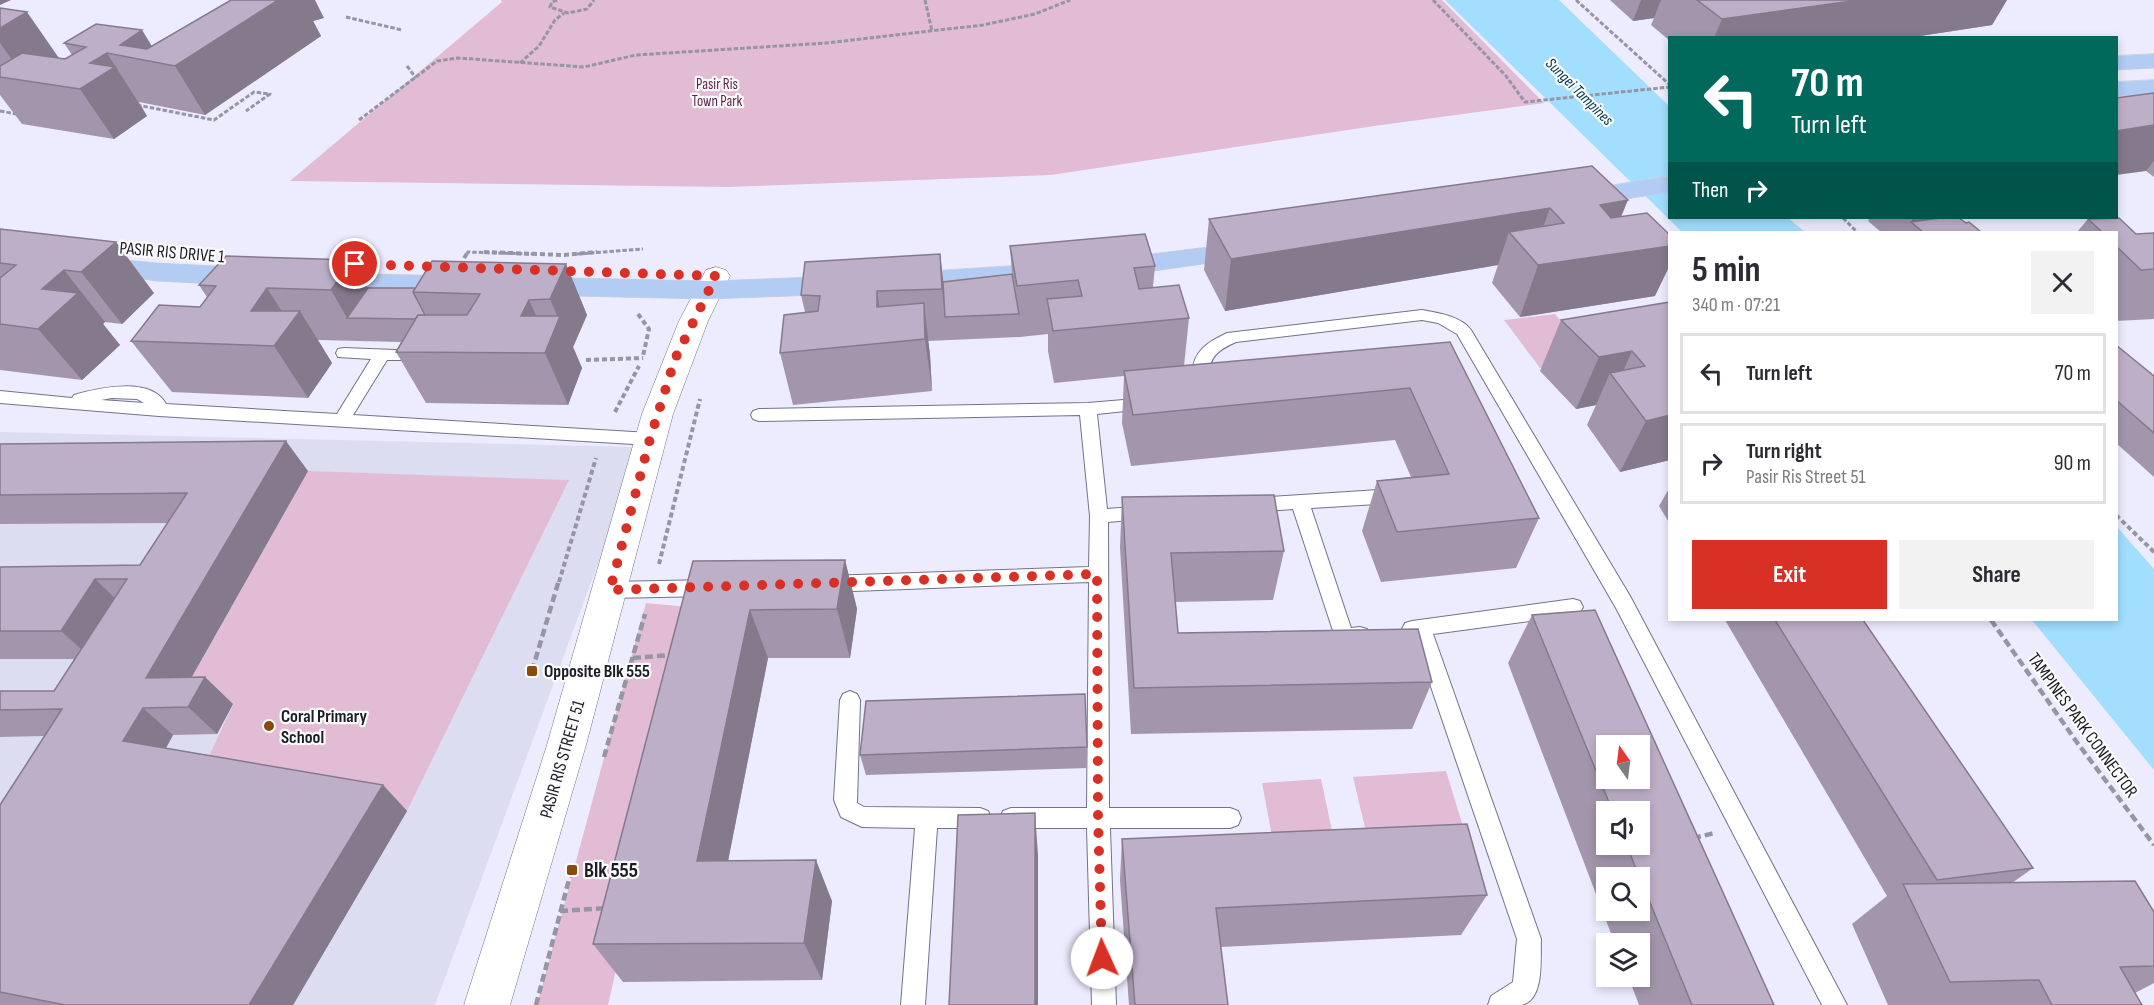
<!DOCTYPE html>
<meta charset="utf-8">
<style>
body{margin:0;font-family:"Sofia Sans Condensed",sans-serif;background:#f2f2f3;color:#2b2b33;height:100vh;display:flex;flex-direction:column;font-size:22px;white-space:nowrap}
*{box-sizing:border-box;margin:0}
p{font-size:20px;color:#7c7c81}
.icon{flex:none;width:33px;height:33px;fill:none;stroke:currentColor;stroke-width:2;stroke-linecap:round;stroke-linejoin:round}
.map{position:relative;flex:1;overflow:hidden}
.side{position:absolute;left:1668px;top:231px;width:450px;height:390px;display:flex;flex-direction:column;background:#fff;border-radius:0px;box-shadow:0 3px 9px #0003}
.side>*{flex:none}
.guide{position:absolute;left:1668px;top:36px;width:450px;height:183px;border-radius:0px;box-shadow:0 3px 9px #0003;background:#00695c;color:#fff;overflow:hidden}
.needle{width:39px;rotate:346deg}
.controls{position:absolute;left:1596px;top:735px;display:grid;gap:12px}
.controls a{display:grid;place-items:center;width:54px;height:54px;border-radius:0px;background:#fff;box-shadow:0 3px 9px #0003;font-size:30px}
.pin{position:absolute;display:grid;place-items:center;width:51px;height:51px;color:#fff;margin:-26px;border:3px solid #fff;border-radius:50%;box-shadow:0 2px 6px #0007}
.me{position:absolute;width:66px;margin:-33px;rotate:358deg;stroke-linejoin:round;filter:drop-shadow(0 0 4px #0008)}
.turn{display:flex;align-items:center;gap:21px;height:126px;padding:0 24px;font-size:27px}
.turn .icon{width:78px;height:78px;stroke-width:2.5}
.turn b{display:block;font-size:42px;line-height:51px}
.then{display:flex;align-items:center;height:57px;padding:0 24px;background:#0003;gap:12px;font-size:22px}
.round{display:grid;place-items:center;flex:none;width:63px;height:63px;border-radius:0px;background:#f2f2f3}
.summary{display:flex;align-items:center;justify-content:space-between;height:102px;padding:0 24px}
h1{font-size:36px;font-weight:700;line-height:45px}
.action{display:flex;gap:12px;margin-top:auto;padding:12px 24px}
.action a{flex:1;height:69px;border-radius:0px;background:#d93025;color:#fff;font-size:24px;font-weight:700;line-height:69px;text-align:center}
.action a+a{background:#f2f2f3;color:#2b2b33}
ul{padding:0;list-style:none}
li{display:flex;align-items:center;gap:18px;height:81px;margin:0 12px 9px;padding:0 12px;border:3px solid #e1e1e2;border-radius:0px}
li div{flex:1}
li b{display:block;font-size:22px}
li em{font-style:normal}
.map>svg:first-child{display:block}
.built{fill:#ddddf2}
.green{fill:#e1bcd4}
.water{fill:#a2defe}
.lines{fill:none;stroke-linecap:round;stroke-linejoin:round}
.lane-casing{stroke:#72728b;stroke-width:2}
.street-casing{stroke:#72728b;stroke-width:1}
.primary-casing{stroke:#d2d2d4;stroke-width:1}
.path-far2{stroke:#9595a4;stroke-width:3;stroke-dasharray:4.5 2;stroke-linecap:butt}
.path-far1{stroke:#9595a4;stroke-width:4;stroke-dasharray:5 3;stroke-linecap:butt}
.path{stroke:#9595a4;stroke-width:4.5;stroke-dasharray:8 4;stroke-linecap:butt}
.lane{fill:#fff;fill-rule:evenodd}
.street{fill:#fff;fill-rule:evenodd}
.primary{fill:#b3ccf4;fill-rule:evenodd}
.wall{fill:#a396ac;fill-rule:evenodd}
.shaded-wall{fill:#857a8c}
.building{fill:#beafc8;stroke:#857a8c;stroke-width:1.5;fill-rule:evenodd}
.route{stroke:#d93025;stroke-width:10;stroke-dasharray:0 18}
.poi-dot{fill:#884b0c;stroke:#fbfbfb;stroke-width:2}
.labels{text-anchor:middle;stroke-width:4.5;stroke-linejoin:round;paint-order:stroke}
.far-park-label{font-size:15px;fill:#5f2350;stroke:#fbfbfb}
.far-water-label{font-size:16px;font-style:italic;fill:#02374c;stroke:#fbfbfb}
.street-label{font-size:18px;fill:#1c1c26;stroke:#fbfbfb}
.poi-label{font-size:18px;font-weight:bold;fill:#1c1c26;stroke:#fbfbfb;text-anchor:start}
.near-poi-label{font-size:21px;font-weight:bold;fill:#1c1c26;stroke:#fbfbfb;text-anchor:start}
</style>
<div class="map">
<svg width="2154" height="1005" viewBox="0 0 2154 1005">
<rect width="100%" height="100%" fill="#ececfe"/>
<!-- built -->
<path class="built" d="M0 432 641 447 435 1005H0Z"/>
<!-- green -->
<g class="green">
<path d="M501 0H1442L1544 103 1374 126 1051 175 727 187 290 181 502 2Z"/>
<path d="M1555 314 1592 360 1540 368 1504 320Z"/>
<path d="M308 471 569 480 407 811 200 776 233 705H176Z"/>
<path d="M646 603 699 608 608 1005H537Z"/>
<path d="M1446 771 1469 846 1371 853 1353 777Z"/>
<path d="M1321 779 1337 854 1276 858 1262 783Z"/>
</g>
<!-- water -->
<g class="water">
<path d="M1445 0H1559L1669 106 1670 218H1788L1805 232H1682Z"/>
<path d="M2117 527 2154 569V770L2032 620H2116Z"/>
</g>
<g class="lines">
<defs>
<g id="lane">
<path d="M1422 310C1438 313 1461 316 1471 330L1630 596 1847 1005H1822L1616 608 1457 334 1438 323 1422 320 1236 342C1218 350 1208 357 1209 379 1209 385 1210 388 1207 393H1195C1192 387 1192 381 1192 374 1193 351 1208 342 1227 333Z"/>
<path d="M344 348 420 351 426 352 428 356 426 360H387L353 415 650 433 656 435 659 439 656 443 650 445 159 416 0 403V391L72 398 74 395C98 388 151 376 166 404L337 414 371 359 338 357 336 353 338 349ZM112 398 137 399 144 403 101 400Z"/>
<path d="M1147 398 1153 400 1155 404 1153 408 1097 414 1107 509 1145 506 1151 508 1154 513 1151 518 1108 522 1109 808H1230L1238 811 1241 818 1238 825 1230 828H1110L1116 1005H1092L1087 828H1011L1003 825 1000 818 1003 811 1011 808H1087L1089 582 827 592 820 589 817 584 820 579 827 576 1089 567 1090 516 1080 415 759 421 753 419 751 415 753 411 759 409 1088 403Z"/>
<path d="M1394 489 1400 491 1403 496 1400 501 1394 503 1311 508 1351 628 1360 627 1367 629 1370 635 1367 641C1357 644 1347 646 1337 643L1293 509 1253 512 1247 510 1244 505 1247 500 1253 498Z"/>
<path d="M710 580 717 583 720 588 717 593 710 596 610 598 603 595 600 590 603 585 610 582Z"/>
<path d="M1573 599 1580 601 1583 607 1580 613 1573 615 1433 634 1541 939C1540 958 1545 999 1522 1005 1512 1005 1498 1005 1488 1005L1491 996 1513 982 1517 939 1414 637 1405 635 1402 629 1405 623 1412 621Z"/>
<path d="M850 691 857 694 860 700 857 803 864 807 980 808 988 811 991 818 988 825 980 828H937L925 1005H901L915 828 862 827 841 817 834 800 840 700 843 694Z"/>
</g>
<path id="street" d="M716 267 726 270 730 276 708 321 673 414 586 745 510 1005H464L547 745 642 414 679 321 706 270Z"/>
<g id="primary">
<path d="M2154 54V68L2116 70V56Z"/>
<path d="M2154 80V94L2116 96V82Z"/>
<path d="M1670 176V192L1576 207 1567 204 1563 199 1567 194 1576 191Z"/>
<path d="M1250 242 1260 244 1263 250 1260 256 1111 277 1101 274 1097 268 1101 262 1111 259Z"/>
<path d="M92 257 157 263 253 268 263 271 267 277 263 283 253 286 157 281 82 271 78 265 82 259Z"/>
<path d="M1041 264 1051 267 1055 273 1051 279 898 291 888 288 884 282 888 276 898 273Z"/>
<path d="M322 273 463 276 473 279 477 285 473 291 463 294 322 291 312 288 308 282 312 276Z"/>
<path d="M847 276 857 279 861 285 857 291 847 294 708 299 529 295 519 292 515 286 519 280 529 277 708 281Z"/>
</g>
</defs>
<!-- lane casing -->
<use href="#lane" class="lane-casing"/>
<!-- street casing -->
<use href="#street" class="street-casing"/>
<!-- primary casing -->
<use href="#primary" class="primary-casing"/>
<!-- path-far2 -->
<g class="path-far2">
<path d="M557 0 552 2 550 7 568 13 587 9 594 0"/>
<path d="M925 0 932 31"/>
<path d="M1433 0 1506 76 1525 102 1670 87"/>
<path d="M1576 0 1670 85"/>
<path d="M346 17 402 30"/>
<path d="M520 63 539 46 555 20 564 13"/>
<path d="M407 66 416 78"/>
<path d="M137 105 214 120 254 92 270 94 246 111"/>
<path d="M0 111 17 114"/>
<path d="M359 120 437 61 458 58 584 67 636 55 826 43 983 25 1035 14 1070 0"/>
<path d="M1843 218 1857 232"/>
<path d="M467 254 468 252 532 254"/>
<path d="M577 254 643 249"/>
</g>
<!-- path-far1 -->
<g class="path-far1">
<path d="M484 252 564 255 597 252"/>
<path d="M464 258 468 252"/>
<path d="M638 314 649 329 643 356"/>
<path d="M586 360 643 358"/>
<path d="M615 412 639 366"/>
<path d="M2116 515 2154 552"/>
<path d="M659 564 700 399"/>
<path d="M559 582 596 458"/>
</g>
<!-- path -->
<g class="path">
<path d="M1991 620 2076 741 2154 845"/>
<path d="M633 658 671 655"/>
<path d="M532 671 559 580"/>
<path d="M604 757 645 614"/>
<path d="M1693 838 1715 833"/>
<path d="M560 911 607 908"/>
<path d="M536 1005 572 868"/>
</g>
<!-- lane -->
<use href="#lane" class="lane"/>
<!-- street -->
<use href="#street" class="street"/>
<!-- primary -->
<use href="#primary" class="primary"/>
</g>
<!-- wall -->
<g class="wall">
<path d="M1610 0H2007L1992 25 1907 38H1670V41L1651 25 1654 18 1633 21Z"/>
<path d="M0 8 59 58 65 59 72 55 64 43 152 46 324 18 313 21 321 36 205 115 139 102 147 116 114 139 22 124 0 95Z"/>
<path d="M2154 93V177L2146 171Z"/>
<path d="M1592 166 1621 216 1655 296 1520 317 1492 283 1498 265 1225 311 1204 270 1209 219Z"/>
<path d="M1870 218H1959L1981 232H1881L1868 221Z"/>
<path d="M2088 219 2136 234 2154 233V319L2116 321V232H2077Z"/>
<path d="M0 229 154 293 122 324 105 322 103 324 120 345 82 380 0 370Z"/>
<path d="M1010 246 1155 266 1153 287 1189 318 1184 366 1450 342 1539 518 1516 568 1381 582 1362 531 1377 481 1411 477 1395 440 1131 466 1122 423 1124 376 1054 383 1048 351V334L1020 337 928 341 930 355 932 391 793 405 780 353 805 312 801 295 940 254 943 282 1012 274Z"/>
<path d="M566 264 587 315 573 347 582 368 568 405 426 403 396 352 401 342 318 340 332 363 308 398 172 392 131 341 200 307 207 297 199 285 415 288Z"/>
<path d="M1670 302V460L1620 472 1587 425 1596 405 1576 409 1540 371 1561 320Z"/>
<path d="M2116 345 2154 376V477L2116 443Z"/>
<path d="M0 444 308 471 191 677 233 704 217 734 173 735 166 748 383 785 407 811 293 1005H0V805L44 736 0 737V691H54L75 659H0V567L140 565 168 523 0 524Z"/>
<path d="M1670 487V524L1659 506Z"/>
<path d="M1122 497 1284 551 1273 600 1175 602 1178 633 1432 682 1412 729 1131 734 1120 547Z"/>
<path d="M845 560 857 609 850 658H768L728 861 832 901 822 980 623 982 593 944 693 561Z"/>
<path d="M1532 615 1774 1005H1639L1628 976H1640V944H1615L1508 663ZM1606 812H1640V844H1606ZM1606 878H1640V910H1606Z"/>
<path d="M1725 620H1863L2033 868 2012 883 2154 912V983L2135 993 2142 1005H1888L1852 924 1887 896Z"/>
<path d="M1087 747V768L866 775 860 755Z"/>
<path d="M1122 839 1487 895 1461 935 1221 947 1228 1005H1129L1120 880Z"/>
</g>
<!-- shaded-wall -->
<g class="shaded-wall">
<path d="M0 0H11L0 5Z"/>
<path d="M278 0H315L324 18 313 21 321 36 205 115 175 66Z"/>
<path d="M1641 0H1661L1654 18 1633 21Z"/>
<path d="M1859 0H2007L1992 25 1907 38H1714L1722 19Z"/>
<path d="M27 12 61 61 27 81 0 43V28Z"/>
<path d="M142 30 163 64 120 45Z"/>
<path d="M107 53 147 116 114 139 80 89 90 63Z"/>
<path d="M2154 125V161L2146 171 2116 175V131Z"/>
<path d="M1628 200 1607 251 1600 205Z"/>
<path d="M1550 208 1532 258 1509 232 1498 265 1225 311 1231 259Z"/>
<path d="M1913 218H1954L1911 222Z"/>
<path d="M116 242 154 293 122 324 81 272Z"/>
<path d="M1670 246V265L1655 296 1520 317 1538 265Z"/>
<path d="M940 254 946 305 945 317 942 289Z"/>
<path d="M352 260 381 311 347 318 331 290Z"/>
<path d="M566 264 587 315 573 347 582 368 568 405 545 353 521 316 529 300 549 344 559 320 550 299Z"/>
<path d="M64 270 105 322 103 324 120 345 82 380 38 329 42 289Z"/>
<path d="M267 288 290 324 300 311 332 363 308 398 251 311Z"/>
<path d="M877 291 885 343 877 307Z"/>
<path d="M924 303 930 355 932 391 925 339Z"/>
<path d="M1632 351 1618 383 1610 373 1596 405 1576 409 1599 357Z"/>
<path d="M1670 415V460L1620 472 1646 421Z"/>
<path d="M286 441 308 471 176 705 146 678Z"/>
<path d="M845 560 857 609 850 658 837 609Z"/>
<path d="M95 579 125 608 92 659 61 631Z"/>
<path d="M750 610 768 658 720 902 697 861Z"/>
<path d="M205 677 233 704 217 734 188 707Z"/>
<path d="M143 708 173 735 155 768 123 741Z"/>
<path d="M383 785 407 811 293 1005H249Z"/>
<path d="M1035 813 1038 855V1005H1035Z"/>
<path d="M816 860 832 901 822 980 804 943Z"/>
</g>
<!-- building -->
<g class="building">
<path d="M231 0H278L175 66 107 53 90 63 115 67 80 89 0 77V66L22 53 65 59 86 47 64 43 96 24 142 30 120 45 147 49Z"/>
<path d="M1697 0H1859L1722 19Z"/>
<path d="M0 8 27 12 0 28Z"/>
<path d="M2154 93V125L2116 131V98Z"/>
<path d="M1592 166 1628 200 1600 205 1611 218 1647 213 1670 235V246L1538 265 1509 232 1564 223 1550 208 1231 259 1209 219Z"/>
<path d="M1940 218H1959L1966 223 1969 222 1981 232H1923L1911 222Z"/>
<path d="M2119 218 2136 234 2154 233V269L2141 270 2116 246V232H2102L2088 219Z"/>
<path d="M0 229 116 242 81 272 64 270 42 289 78 293 38 329 0 324V278L16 265 0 263Z"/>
<path d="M1145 234 1155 266 1134 268 1139 289 1179 285 1189 318 1053 331 1047 299 1082 296 1078 280 1017 286 1010 246Z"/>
<path d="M940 254 942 289 877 291V307L924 303 925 339 780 353 784 315 818 311 820 296 801 295 805 262Z"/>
<path d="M226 256 352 260 331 290 267 288 251 311H300L274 346 131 341 159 305 200 307 216 286 199 285Z"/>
<path d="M432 261 566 264 550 299 529 300 521 316H560L545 353 396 352 418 315H467L480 294 413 292Z"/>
<path d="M1012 274 1019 314 945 317 943 282Z"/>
<path d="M368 288H415L413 292 425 315H418L415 319 347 318Z"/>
<path d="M1670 302V415L1646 421 1610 373 1645 366 1632 351 1599 357 1561 320Z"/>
<path d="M1450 342 1539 518 1397 532 1377 481 1449 474 1410 388 1133 415 1124 371Z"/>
<path d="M2116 345 2154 376V433L2116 400Z"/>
<path d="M286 441 146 678 205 677 188 707 143 708 123 741 383 785 249 1005H65L0 992V805L62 709 0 710V691H54L127 579H95L61 631H0V567L140 565 187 493 0 495V444Z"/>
<path d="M1274 495 1284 551 1171 553 1178 633 1418 629 1432 682 1134 688 1122 497Z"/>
<path d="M845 560 837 609 750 610 697 861 816 860 804 943 593 944 693 561Z"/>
<path d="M1595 610 1774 1005H1692L1626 844H1640V812H1613L1532 615ZM1606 746H1640V778H1606Z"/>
<path d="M1775 620H1863L2033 868 1937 880Z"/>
<path d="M1085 694 1087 747 860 755 866 701Z"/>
<path d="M1035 813V1005H949L958 815Z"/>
<path d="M1467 824 1487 895 1216 908 1228 1005H1135L1122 839Z"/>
<path d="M2135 881 2154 912V966L2120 967 2142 1005H2052L2039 980 1950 982 1903 884Z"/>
</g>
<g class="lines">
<!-- route -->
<path class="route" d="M355 264 716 276 675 359 650 439 610 590 1097 574 1098 817 1102 958"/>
</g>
<!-- markers -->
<g class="poi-dot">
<rect x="526" y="665" width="12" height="12" rx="3"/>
<circle cx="269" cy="726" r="6"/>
<rect x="566" y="864" width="12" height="12" rx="3"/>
</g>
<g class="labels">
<!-- far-park labels -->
<g class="far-park-label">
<text x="717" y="89">Pasir Ris<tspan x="717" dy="17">Town Park</tspan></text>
</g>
<!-- far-water labels -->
<g class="far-water-label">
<text transform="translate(1580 91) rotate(45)" y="6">Sungei Tampines</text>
</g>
<!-- street labels -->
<g class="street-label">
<text transform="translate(172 252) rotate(5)" y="6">PASIR RIS DRIVE 1</text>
<text transform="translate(2083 725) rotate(54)" y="6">TAMPINES PARK CONNECTOR</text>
<text transform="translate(562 759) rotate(-74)" y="6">PASIR RIS STREET 51</text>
</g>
<!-- poi labels -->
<g class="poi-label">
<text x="544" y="677">Opposite Blk 555</text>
<text x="281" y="722">Coral Primary<tspan x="281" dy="21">School</tspan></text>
</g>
<!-- near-poi labels -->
<g class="near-poi-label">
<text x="584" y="877">Blk 555</text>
</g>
</g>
</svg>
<div class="controls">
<a><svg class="needle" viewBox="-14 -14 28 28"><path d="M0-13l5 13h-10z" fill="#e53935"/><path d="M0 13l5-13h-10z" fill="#7c7c81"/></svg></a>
<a><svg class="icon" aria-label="sound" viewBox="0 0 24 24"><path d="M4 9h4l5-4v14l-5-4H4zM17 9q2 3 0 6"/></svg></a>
<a><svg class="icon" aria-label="search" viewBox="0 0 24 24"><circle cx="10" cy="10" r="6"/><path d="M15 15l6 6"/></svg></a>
<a><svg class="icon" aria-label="layers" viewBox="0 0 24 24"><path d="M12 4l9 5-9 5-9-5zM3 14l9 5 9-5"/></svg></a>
</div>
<div class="pin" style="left:355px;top:264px;background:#d93025"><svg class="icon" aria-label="arrive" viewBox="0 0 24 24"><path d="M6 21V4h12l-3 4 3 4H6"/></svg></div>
<svg class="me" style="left:1102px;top:958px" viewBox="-20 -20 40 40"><circle r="19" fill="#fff"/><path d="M0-13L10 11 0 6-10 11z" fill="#d93025"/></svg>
<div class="guide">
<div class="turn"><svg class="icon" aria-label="left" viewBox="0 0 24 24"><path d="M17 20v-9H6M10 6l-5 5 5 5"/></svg><div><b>70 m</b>Turn left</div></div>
<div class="then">Then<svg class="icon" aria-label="right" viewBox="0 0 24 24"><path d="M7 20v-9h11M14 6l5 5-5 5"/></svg></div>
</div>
<section class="side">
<div class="summary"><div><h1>5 min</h1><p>340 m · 07:21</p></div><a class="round"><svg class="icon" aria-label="close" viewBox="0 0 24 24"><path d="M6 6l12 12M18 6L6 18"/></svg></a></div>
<ul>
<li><svg class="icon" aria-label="left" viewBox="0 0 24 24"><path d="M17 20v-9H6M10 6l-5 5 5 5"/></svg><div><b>Turn left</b></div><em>70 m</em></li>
<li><svg class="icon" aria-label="right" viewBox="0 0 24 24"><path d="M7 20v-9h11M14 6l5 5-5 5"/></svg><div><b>Turn right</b><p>Pasir Ris Street 51</p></div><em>90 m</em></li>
</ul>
<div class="action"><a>Exit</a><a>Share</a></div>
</section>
</div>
